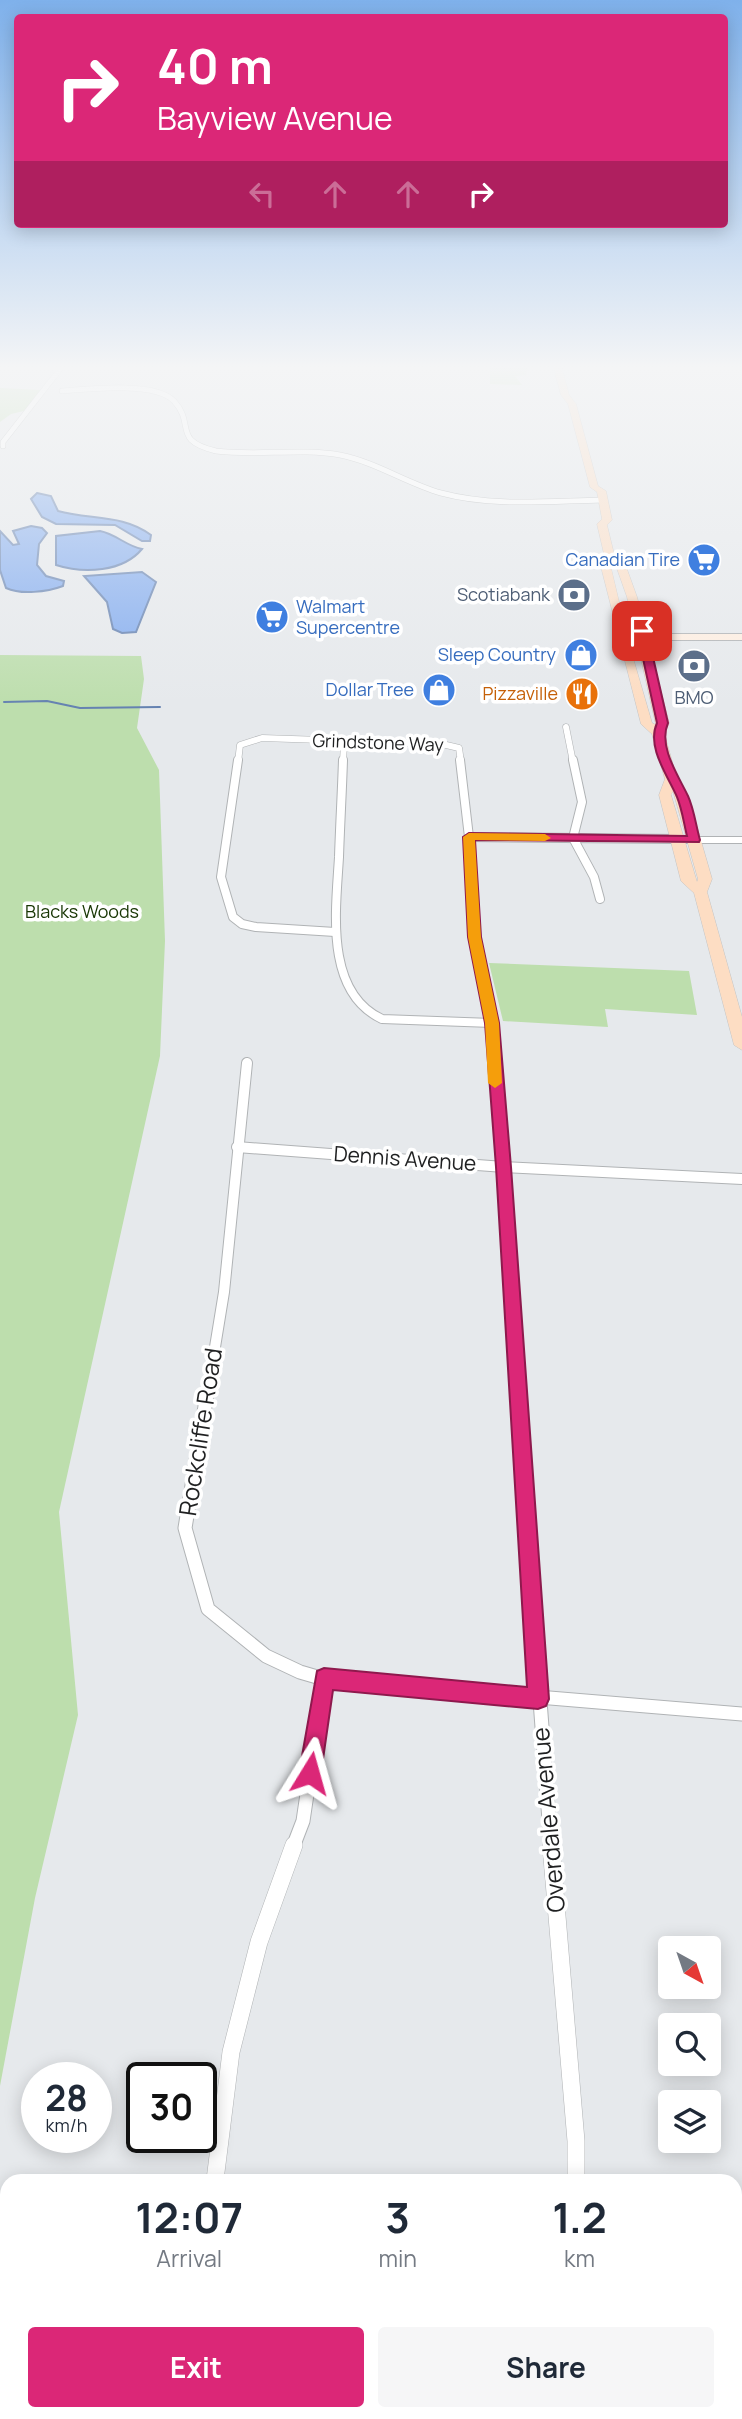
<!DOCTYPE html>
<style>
body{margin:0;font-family:Manrope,sans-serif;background:#f6f6f7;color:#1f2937;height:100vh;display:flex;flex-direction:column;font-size:26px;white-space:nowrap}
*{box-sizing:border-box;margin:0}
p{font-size:23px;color:#747a83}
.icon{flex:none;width:38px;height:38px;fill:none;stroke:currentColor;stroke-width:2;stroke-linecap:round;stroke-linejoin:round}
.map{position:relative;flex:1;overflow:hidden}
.sheet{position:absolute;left:0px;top:2174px;width:742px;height:247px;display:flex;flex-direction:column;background:#fff;border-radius:21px 21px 0 0;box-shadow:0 4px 18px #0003}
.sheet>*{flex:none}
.hud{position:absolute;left:14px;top:14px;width:714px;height:214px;border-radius:7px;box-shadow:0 4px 18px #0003;background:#db2777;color:#fff;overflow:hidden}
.needle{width:46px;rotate:140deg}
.buttons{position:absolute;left:658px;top:1936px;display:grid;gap:14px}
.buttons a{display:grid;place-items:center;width:63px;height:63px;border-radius:7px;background:#fff;box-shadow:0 4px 18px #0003;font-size:35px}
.speed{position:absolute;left:21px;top:2062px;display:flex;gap:14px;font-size:35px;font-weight:700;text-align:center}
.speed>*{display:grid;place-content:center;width:91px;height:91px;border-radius:50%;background:#fff;box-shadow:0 4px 18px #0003;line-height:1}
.speed small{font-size:18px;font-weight:400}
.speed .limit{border:4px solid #111;border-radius:10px;background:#fff;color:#111}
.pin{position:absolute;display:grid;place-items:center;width:60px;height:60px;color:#fff;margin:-30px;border-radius:14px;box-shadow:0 4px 10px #0006}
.me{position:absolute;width:77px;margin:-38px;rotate:8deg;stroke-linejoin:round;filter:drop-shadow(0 0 5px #0008)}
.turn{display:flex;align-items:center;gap:24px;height:147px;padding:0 28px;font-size:32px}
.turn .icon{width:91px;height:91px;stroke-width:2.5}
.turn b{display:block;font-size:49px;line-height:60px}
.lanes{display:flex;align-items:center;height:66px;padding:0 28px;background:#0003;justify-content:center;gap:35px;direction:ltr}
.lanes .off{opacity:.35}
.eta{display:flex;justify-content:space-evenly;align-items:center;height:119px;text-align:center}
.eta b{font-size:42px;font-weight:700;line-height:49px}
.cta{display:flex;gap:14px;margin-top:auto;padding:14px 28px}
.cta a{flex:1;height:80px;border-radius:7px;background:#db2777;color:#fff;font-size:28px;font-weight:700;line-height:80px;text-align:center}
.cta a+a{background:#f6f6f7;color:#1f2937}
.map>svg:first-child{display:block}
.green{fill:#bddead}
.water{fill:#83acef;stroke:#6582b1;stroke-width:2}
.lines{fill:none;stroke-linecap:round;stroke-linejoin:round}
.stream{stroke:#6582b1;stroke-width:2}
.minor-far5-casing{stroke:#b0b3b5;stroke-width:6}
.minor-far4-casing{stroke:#b0b3b5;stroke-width:7}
.minor-far3-casing{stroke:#b0b3b5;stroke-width:10}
.minor-far2-casing{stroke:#b0b3b5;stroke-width:12}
.minor-far1-casing{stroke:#b0b3b5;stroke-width:15}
.minor-casing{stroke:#b0b3b5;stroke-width:18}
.tertiary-casing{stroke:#b0b3b5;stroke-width:2}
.secondary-casing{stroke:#b0b3b5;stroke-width:2}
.primary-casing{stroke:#c5c5c5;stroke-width:1}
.minor-far5{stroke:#fff;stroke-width:5}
.minor-far4{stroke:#fff;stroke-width:6}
.minor-far3{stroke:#fff;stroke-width:8}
.minor-far2{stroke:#fff;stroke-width:10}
.minor-far1{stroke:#fff;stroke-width:13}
.minor{stroke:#fff;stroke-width:17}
.tertiary{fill:#fff;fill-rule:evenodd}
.secondary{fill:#feeee1;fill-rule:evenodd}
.primary{fill:#fdddc3;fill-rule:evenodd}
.route{fill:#db2777;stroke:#8e194d;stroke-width:2}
.slow{fill:#f59e0b}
.labels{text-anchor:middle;stroke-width:7;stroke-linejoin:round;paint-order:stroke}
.far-shop-label{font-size:18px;fill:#366cbe;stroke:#fff;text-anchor:end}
.far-service-label{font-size:18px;fill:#4e5e75;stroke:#fff;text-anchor:end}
.far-food-label{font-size:18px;fill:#c56008;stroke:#fff;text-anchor:end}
.far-street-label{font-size:18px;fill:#1f2021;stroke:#fff}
.far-park-label{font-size:18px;fill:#183604;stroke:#fff}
.street-label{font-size:21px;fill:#1f2021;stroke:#fff}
.near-street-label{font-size:24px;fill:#1f2021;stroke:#fff}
</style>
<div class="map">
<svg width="742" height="2419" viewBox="0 0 742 2419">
<rect width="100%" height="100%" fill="#e6e9ec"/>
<!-- green -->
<g class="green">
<path d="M490 368H528L526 375 515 376 522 385 490 384Z"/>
<path d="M0 388H1L41 390 28 410 11 414 0 422Z"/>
<path d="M0 655 141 656 144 679 137 728 159 770 165 941 160 1056 59 1512 78 1715 35 1898 0 2086Z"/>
<path d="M489 963 689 971 697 1015 605 1009 608 1027 503 1021Z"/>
</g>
<!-- water -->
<g class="water">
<path d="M37 493 51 496 58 511C90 520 123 514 151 535L150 541H142L115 525 56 524 42 517 31 499Z"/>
<path d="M31 526 42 528 47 533 39 544 37 565 46 576 64 581 63 586C47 592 21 595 6 588L0 570V531L13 545 19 544 13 531Z"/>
<path d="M100 531C116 534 126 546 142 549 123 572 84 574 56 565V536Z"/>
<path d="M142 572 156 582 136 632 122 633 113 629 107 602 84 576Z"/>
</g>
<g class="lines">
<!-- stream -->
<path class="stream" d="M4 702 47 701 80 708 160 707"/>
<defs>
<g id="minor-far5">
<path d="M62 391C88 389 156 381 174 401 196 425 171 440 216 451 257 456 300 448 340 455 376 462 406 483 441 493 493 507 548 501 602 500"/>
<path d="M3 446V442L61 368"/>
</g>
<g id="minor-far4">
<path d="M566 727 573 762"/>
<path d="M238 762 240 745 262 738 442 744 459 748 461 762"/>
<path d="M343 762 344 743"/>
</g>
<g id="minor-far3">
<path d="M238 760 221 877 233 917 242 924 256 927 335 932"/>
<path d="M343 760C342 792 340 825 339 857 336 909 324 992 382 1019L492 1023"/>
<path d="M460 760 469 837 475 937 493 1041"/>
<path d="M469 837 677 839"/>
<path d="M573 838 582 802 573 760"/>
<path d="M573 838 594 877 600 899"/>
</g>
<g id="minor-far2">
<path d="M493 1040 517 1396"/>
<path d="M237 1147 504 1167 742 1179"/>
<path d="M207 1396 224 1292 247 1063"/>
</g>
<g id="minor-far1">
<path d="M207 1394 185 1528 208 1609 266 1656 300 1672 324 1679 742 1714"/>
<path d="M517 1394 551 1847"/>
<path d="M293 1847 303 1821 324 1679"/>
</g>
<g id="minor">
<path d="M551 1845 576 2141V2180"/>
<path d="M215 2180 231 2052 259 1942 294 1845"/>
<path d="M187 2413V2419"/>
<path d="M581 2413V2419"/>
</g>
<path id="tertiary" d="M742 837V843H681L676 840 681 837Z"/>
<path id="secondary" d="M742 634V640H622L617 637 622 634Z"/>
<path id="primary" d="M554 368H562L569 395 576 404 598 486 606 491 612 520 607 525 614 554 624 561 637 597 669 723 664 733 677 779 688 796 712 879 707 892 742 1017V1050L734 1045 694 893 681 881 659 795 665 779 652 734 641 724 599 559 604 554 597 524 602 519 597 492 590 487 568 404 561 395ZM609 559 615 563 627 597 656 725 652 723 629 644ZM673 791 698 879 697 882 671 795Z"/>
</defs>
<!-- minor-far5 casing -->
<use href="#minor-far5" class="minor-far5-casing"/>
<!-- minor-far4 casing -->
<use href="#minor-far4" class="minor-far4-casing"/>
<!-- minor-far3 casing -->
<use href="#minor-far3" class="minor-far3-casing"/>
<!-- minor-far2 casing -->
<use href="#minor-far2" class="minor-far2-casing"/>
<!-- minor-far1 casing -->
<use href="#minor-far1" class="minor-far1-casing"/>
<!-- minor casing -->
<use href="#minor" class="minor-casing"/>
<!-- tertiary casing -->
<use href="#tertiary" class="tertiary-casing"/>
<!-- secondary casing -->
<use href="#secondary" class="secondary-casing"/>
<!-- primary casing -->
<use href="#primary" class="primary-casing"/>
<!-- minor-far5 -->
<use href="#minor-far5" class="minor-far5"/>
<!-- minor-far4 -->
<use href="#minor-far4" class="minor-far4"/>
<!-- minor-far3 -->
<use href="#minor-far3" class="minor-far3"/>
<!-- minor-far2 -->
<use href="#minor-far2" class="minor-far2"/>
<!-- minor-far1 -->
<use href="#minor-far1" class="minor-far1"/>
<!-- minor -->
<use href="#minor" class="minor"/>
<!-- tertiary -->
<use href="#tertiary" class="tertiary"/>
<!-- secondary -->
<use href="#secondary" class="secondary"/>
<!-- primary -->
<use href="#primary" class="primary"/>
</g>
<!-- sky -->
<linearGradient id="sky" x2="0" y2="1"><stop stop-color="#7fb1eb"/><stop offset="0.52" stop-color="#f4f5f6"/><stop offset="1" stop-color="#f4f5f6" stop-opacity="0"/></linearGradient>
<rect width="742" height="706" fill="url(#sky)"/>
<!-- route -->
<path class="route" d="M642 628 647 631 668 723C658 746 678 775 688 796 694 809 696 826 700 840L699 842 475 840 481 937 499 1023 511 1167 549 1699 546 1706 538 1709 333 1690 321 1773 318 1781 310 1784 302 1781 299 1773 317 1671 324 1668 527 1687 496 1167 485 1023 468 937 463 837 469 833 687 836C684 824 682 809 677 797 668 776 646 747 657 723L637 631Z"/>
<!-- slow -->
<path class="slow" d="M469 833 545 834 551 838 545 841 475 840 481 937 499 1023 502 1083 495 1088 488 1083 485 1023 468 937 463 837Z"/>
<!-- icons -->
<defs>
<symbol id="supermarket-disc" viewBox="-11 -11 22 22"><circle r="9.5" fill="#3f7fe0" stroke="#fff"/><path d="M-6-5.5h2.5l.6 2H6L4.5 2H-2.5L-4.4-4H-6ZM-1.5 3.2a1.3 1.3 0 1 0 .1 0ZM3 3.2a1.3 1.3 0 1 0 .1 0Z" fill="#fff"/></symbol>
<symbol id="bank-disc" viewBox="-11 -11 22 22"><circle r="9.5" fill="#5c6f8a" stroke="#fff"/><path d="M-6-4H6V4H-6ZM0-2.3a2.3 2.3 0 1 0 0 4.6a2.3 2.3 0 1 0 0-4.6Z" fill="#fff"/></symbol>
<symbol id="shop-disc" viewBox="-11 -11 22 22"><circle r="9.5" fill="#3f7fe0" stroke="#fff"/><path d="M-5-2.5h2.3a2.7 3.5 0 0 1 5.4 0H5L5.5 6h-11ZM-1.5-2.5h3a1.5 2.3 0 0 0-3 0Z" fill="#fff"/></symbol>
<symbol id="restaurant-disc" viewBox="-11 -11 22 22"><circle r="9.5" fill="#e8710a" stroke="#fff"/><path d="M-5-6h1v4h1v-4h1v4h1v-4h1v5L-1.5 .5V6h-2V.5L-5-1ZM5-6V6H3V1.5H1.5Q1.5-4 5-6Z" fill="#fff"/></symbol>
</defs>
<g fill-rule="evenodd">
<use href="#supermarket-disc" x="685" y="541" width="38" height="38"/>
<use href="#bank-disc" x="555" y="576" width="38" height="38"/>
<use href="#supermarket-disc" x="253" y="598" width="38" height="38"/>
<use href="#shop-disc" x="562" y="636" width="38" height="38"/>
<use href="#bank-disc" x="675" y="647" width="38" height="38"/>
<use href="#shop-disc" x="420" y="671" width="38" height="38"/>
<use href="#restaurant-disc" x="563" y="675" width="38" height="38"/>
</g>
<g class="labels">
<!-- far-shop labels -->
<g class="far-shop-label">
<text x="680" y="566">Canadian Tire</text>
<text x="296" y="613" text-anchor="start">Walmart<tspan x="296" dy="21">Supercentre</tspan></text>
<text x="556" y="661">Sleep Country</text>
<text x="414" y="696">Dollar Tree</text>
</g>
<!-- far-service labels -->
<g class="far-service-label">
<text x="550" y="601">Scotiabank</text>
<text x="694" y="704" text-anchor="middle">BMO</text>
</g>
<!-- far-food labels -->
<g class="far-food-label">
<text x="558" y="700">Pizzaville</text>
</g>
<!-- far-street labels -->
<g class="far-street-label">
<text transform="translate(378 743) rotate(2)" y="6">Grindstone Way</text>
</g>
<!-- far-park labels -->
<g class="far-park-label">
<text x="82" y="918">Blacks Woods</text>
</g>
<!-- street labels -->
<g class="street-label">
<text transform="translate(405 1159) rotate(4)" y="7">Dennis Avenue</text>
</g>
<!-- near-street labels -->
<g class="near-street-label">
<text transform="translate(201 1432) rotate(-81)" y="8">Rockcliffe Road</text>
<text transform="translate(549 1820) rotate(-95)" y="8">Overdale Avenue</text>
</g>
</g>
</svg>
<div class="buttons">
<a><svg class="needle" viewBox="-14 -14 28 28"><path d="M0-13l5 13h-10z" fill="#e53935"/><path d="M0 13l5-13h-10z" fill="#747a83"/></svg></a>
<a><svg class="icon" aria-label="search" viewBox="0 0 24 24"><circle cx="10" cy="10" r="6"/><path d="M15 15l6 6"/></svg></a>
<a><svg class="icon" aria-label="layers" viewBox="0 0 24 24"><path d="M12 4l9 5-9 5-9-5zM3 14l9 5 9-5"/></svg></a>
</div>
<div class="speed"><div>28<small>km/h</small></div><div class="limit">30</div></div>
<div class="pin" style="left:642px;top:631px;background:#d93025"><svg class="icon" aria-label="arrive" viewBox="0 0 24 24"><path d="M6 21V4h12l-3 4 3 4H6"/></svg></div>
<svg class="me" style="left:310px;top:1773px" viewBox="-20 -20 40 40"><path d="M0-17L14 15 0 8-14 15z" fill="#db2777" stroke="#fff" stroke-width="4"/></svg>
<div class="hud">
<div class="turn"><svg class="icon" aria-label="right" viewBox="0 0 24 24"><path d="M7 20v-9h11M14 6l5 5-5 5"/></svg><div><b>40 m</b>Bayview Avenue</div></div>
<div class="lanes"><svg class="icon off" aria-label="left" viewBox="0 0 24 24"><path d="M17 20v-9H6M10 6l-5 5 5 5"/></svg><svg class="icon off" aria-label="ahead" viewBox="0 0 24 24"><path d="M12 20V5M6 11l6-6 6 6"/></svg><svg class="icon off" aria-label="ahead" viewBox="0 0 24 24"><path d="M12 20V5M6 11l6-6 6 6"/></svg><svg class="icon" aria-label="right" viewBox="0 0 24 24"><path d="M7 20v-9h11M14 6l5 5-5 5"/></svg></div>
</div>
<section class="sheet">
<div class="eta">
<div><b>12:07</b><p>Arrival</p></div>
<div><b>3</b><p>min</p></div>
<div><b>1.2</b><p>km</p></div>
</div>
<div class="cta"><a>Exit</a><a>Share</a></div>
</section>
</div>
